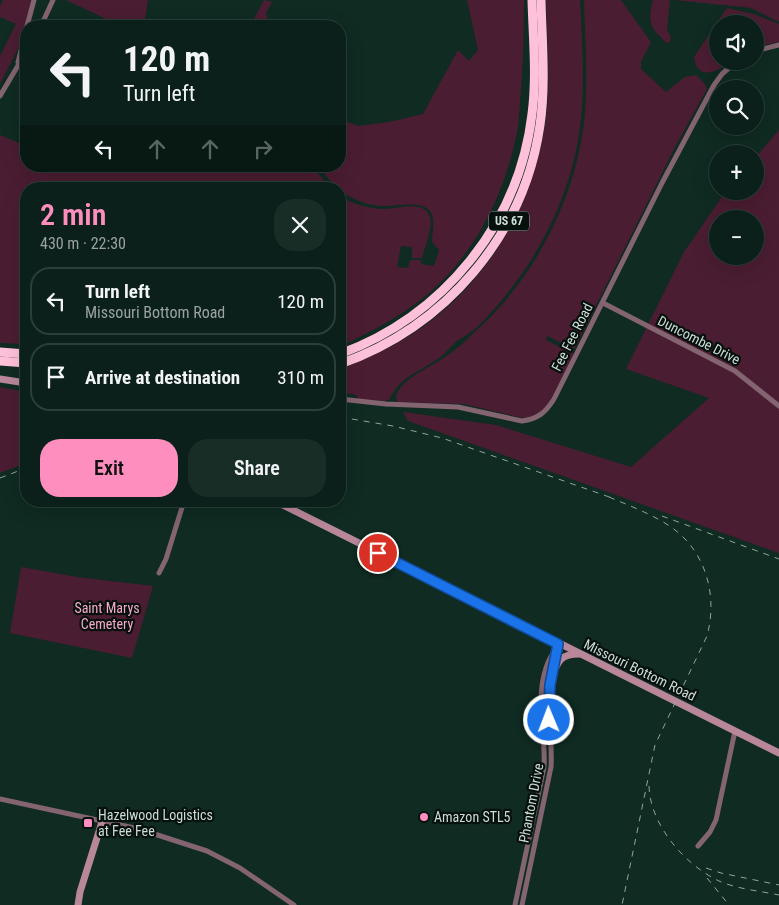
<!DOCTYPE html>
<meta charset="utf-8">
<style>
body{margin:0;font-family:"Roboto Condensed",sans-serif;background:#192d27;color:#f1f3f6;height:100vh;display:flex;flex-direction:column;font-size:19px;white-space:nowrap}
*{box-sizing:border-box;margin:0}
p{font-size:16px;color:#9aa3a2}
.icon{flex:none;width:28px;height:28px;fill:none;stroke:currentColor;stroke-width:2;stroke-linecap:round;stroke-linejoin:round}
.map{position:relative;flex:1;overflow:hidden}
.details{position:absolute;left:20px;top:182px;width:326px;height:325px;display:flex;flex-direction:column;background:#0b201a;border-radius:20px;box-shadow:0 5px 20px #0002,0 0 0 1px #2b3e39}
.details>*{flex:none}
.top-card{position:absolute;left:20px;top:20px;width:326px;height:152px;border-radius:20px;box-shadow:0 5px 20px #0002,0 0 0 1px #2b3e39;background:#0b201a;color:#f1f3f6;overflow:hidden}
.tools{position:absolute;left:709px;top:15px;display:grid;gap:10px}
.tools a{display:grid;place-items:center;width:55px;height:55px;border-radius:50%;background:#0b201a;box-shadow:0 5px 20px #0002,0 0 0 1px #2b3e39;font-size:25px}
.pin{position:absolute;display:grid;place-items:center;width:42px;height:42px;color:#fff;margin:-21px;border:2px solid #fff;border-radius:50%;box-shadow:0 1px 5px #0007}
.me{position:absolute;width:55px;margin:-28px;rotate:359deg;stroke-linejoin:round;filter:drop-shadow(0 0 4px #0008)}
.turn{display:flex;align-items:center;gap:18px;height:105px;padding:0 20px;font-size:22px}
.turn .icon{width:65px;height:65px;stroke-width:2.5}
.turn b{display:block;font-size:35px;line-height:42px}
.lanes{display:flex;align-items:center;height:48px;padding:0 20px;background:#0003;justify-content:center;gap:25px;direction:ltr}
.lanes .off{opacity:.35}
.round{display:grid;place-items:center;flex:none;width:52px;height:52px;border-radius:20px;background:#192d27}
.summary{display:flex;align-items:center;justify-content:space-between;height:85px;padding:0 20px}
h1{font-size:30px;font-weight:600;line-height:38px;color:#fe8ebe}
.action{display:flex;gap:10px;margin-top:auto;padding:10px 20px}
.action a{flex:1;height:58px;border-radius:20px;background:#fe8ebe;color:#111;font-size:20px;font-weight:600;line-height:58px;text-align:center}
.action a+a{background:#192d27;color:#f1f3f6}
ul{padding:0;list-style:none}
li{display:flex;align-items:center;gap:15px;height:68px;margin:0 10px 8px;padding:0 10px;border:2px solid #2b3e39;border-radius:20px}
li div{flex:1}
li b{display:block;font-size:19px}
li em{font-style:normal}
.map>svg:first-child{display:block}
.green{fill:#4b1d32;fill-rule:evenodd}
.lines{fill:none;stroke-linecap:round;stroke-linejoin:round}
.street{stroke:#836470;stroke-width:5}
.secondary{stroke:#b9879a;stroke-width:7}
.highway{stroke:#ffc1d9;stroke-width:9}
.rail{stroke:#91a49d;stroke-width:1;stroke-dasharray:6 6;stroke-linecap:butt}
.route-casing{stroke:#114b97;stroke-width:12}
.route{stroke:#1a73e8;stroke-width:9}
.poi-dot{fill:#fe8ebe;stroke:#06110d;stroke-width:2}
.labels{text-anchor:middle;stroke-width:4.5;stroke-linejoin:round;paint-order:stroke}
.shield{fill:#06110d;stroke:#91a09a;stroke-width:1}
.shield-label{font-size:12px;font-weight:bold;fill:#cdddd6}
.street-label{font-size:14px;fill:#cdddd6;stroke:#06110d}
.park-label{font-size:14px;fill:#f8a9c9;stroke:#06110d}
.poi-label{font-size:14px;fill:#cdddd6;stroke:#06110d;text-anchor:start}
</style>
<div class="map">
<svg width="779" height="905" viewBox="0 0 779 905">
<rect width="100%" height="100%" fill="#0f2b22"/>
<!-- green -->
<g class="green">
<path d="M3 0H32L22 41 0 84V56L16 24 0 17V6Z"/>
<path d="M66 0H148L144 26H121Z"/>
<path d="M264 0 272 2 266 13 270 26H250Z"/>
<path d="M467 0H524C524 35 523 68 520 103 519 114 519 126 516 137 503 199 471 262 419 301 395 320 367 333 340 347V196C353 204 369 209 384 209 397 209 424 199 430 217 433 229 425 246 422 258H412V247L401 246 397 267 408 268 410 260H421V264L434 266 439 250 432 242C432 235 434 226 433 219 431 197 396 207 382 206 364 205 352 198 341 192L340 189H338L317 166H340V127L345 121 359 126 389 122 423 114 458 50 469 61 478 50Z"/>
<path d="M546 0H580C582 39 585 79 581 118 574 196 532 274 476 328 470 333 463 337 457 341 452 345 448 350 444 354 423 372 402 373 389 400L384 401 358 399 356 395 340 392V369C360 361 380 353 399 342 480 296 534 210 546 118 551 79 547 39 546 0Z"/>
<path d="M584 0H621L651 42 641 62V69L666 92 685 77 696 75 705 84 707 89 674 149 575 348H572L547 336 546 340 574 354 548 405 542 411 528 418 518 417 464 404 397 402 396 396C404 376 429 369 445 357 457 349 467 340 477 330 537 275 577 196 585 114 588 76 585 38 584 0Z"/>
<path d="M653 0H670L667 30 671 37 670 42 667 43C650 28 647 22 653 0Z"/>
<path d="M674 0H779V22L751 8Z"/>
<path d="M727 8 754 14 779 24V42L755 47V24H718V61H731C718 72 697 82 694 57Z"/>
<path d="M779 130V553L408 421 403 412 496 425 631 467 709 398 626 369 684 252 726 191H755V158ZM718 219H755V256H718Z"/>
<path d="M0 135 26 146V166H79L96 173 99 166H312L331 189H26V344L0 343Z"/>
<path d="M0 387 26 392V463L0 473Z"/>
<path d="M21 567 77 577 153 586 132 658 10 633Z"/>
</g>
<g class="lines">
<!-- street -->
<g class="street">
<path d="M27 26 34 0"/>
<path d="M41 26 53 0"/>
<path d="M755 51 779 45"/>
<path d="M18 62 26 31"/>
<path d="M0 96 26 52"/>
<path d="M603 303 735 371 779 406"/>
<path d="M340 399 386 404 458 407 522 421C538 419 546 412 554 399L662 183 714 85 722 74 737 61"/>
<path d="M159 573 166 559 184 501"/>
<path d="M0 799 139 829 207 851 240 868 294 905"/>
<path d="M698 846 710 832 716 820 735 731"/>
<path d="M515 905 544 767C546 735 535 700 546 668 548 660 554 652 558 644"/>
<path d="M522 905 551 767C553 738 545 708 551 679"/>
</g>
<!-- secondary -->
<g class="secondary">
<path d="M0 379 26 383"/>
<path d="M275 501 779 753"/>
<path d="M550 681C558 664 557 654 579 654"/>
<path d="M78 905 80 892 102 822"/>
</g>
<!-- highway -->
<g class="highway">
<path d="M0 352 26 354"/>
<path d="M340 354C443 316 519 224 532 114 537 76 533 38 532 0"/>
<path d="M0 361 26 363"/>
<path d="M340 364C445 327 524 236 540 125 546 84 542 42 541 0"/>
</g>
<!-- rail -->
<g class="rail">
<path d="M340 417 393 426 442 438 615 499"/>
<path d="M0 478 26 468"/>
<path d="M609 497C630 506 652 514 671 527 706 551 718 596 707 636L655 745 622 905"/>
<path d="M662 516 779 559"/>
<path d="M649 786C650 825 685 865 719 881 737 889 760 891 779 895"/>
<path d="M706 868 721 873 779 885"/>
<path d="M707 878 729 905"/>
</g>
</g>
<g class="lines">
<defs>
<path id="route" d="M378 553 558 644 550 685 549 720"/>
</defs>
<!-- route casing -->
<use href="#route" class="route-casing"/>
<!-- route -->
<use href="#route" class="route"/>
</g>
<!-- markers -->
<g class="poi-dot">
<circle cx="424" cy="817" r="5"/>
<rect x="83" y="818" width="10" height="10" rx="2.5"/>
</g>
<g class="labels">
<!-- shield labels -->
<rect class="shield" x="489" y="211.5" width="40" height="19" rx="4"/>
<g class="shield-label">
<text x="509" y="225">US 67</text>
</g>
<!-- street labels -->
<g class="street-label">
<text transform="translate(572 337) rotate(-63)" y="5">Fee Fee Road</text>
<text transform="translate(699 340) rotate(27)" y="5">Duncombe Drive</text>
<text transform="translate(640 670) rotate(26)" y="5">Missouri Bottom Road</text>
<text transform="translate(531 803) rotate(-79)" y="5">Phantom Drive</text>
</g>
<!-- park labels -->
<g class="park-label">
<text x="107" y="613">Saint Marys<tspan x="107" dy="16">Cemetery</tspan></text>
</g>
<!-- poi labels -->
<g class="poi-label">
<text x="98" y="820">Hazelwood Logistics<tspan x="98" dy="16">at Fee Fee</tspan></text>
<text x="434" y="822">Amazon STL5</text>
</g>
</g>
</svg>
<div class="tools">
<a><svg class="icon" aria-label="sound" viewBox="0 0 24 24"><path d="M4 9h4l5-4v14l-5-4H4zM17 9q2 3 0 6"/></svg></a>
<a><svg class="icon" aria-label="search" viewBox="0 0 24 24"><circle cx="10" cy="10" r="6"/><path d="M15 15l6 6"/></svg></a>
<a>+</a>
<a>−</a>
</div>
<div class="pin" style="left:378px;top:553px;background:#d93025"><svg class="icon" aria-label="arrive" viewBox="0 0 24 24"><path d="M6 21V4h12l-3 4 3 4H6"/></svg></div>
<svg class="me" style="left:549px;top:720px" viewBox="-20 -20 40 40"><circle r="17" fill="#1a73e8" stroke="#fff" stroke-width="3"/><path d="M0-11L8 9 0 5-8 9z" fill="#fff"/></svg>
<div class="top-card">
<div class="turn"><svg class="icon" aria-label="left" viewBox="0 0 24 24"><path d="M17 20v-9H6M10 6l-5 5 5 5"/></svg><div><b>120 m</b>Turn left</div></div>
<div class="lanes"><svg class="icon" aria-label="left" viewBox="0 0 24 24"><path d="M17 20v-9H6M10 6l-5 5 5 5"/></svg><svg class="icon off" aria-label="ahead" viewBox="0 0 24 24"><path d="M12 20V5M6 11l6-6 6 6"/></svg><svg class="icon off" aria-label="ahead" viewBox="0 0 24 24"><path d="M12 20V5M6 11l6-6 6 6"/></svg><svg class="icon off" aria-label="right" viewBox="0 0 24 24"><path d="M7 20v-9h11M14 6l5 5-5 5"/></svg></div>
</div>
<section class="details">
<div class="summary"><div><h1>2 min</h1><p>430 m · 22:30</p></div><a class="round"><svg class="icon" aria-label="close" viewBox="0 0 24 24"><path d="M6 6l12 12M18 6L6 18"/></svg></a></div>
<ul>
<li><svg class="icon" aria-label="left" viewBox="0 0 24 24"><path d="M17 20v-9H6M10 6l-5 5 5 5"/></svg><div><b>Turn left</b><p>Missouri Bottom Road</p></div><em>120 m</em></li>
<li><svg class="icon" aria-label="arrive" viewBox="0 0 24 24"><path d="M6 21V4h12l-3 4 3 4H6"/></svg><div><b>Arrive at destination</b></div><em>310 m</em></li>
</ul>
<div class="action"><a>Exit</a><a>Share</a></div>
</section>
</div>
